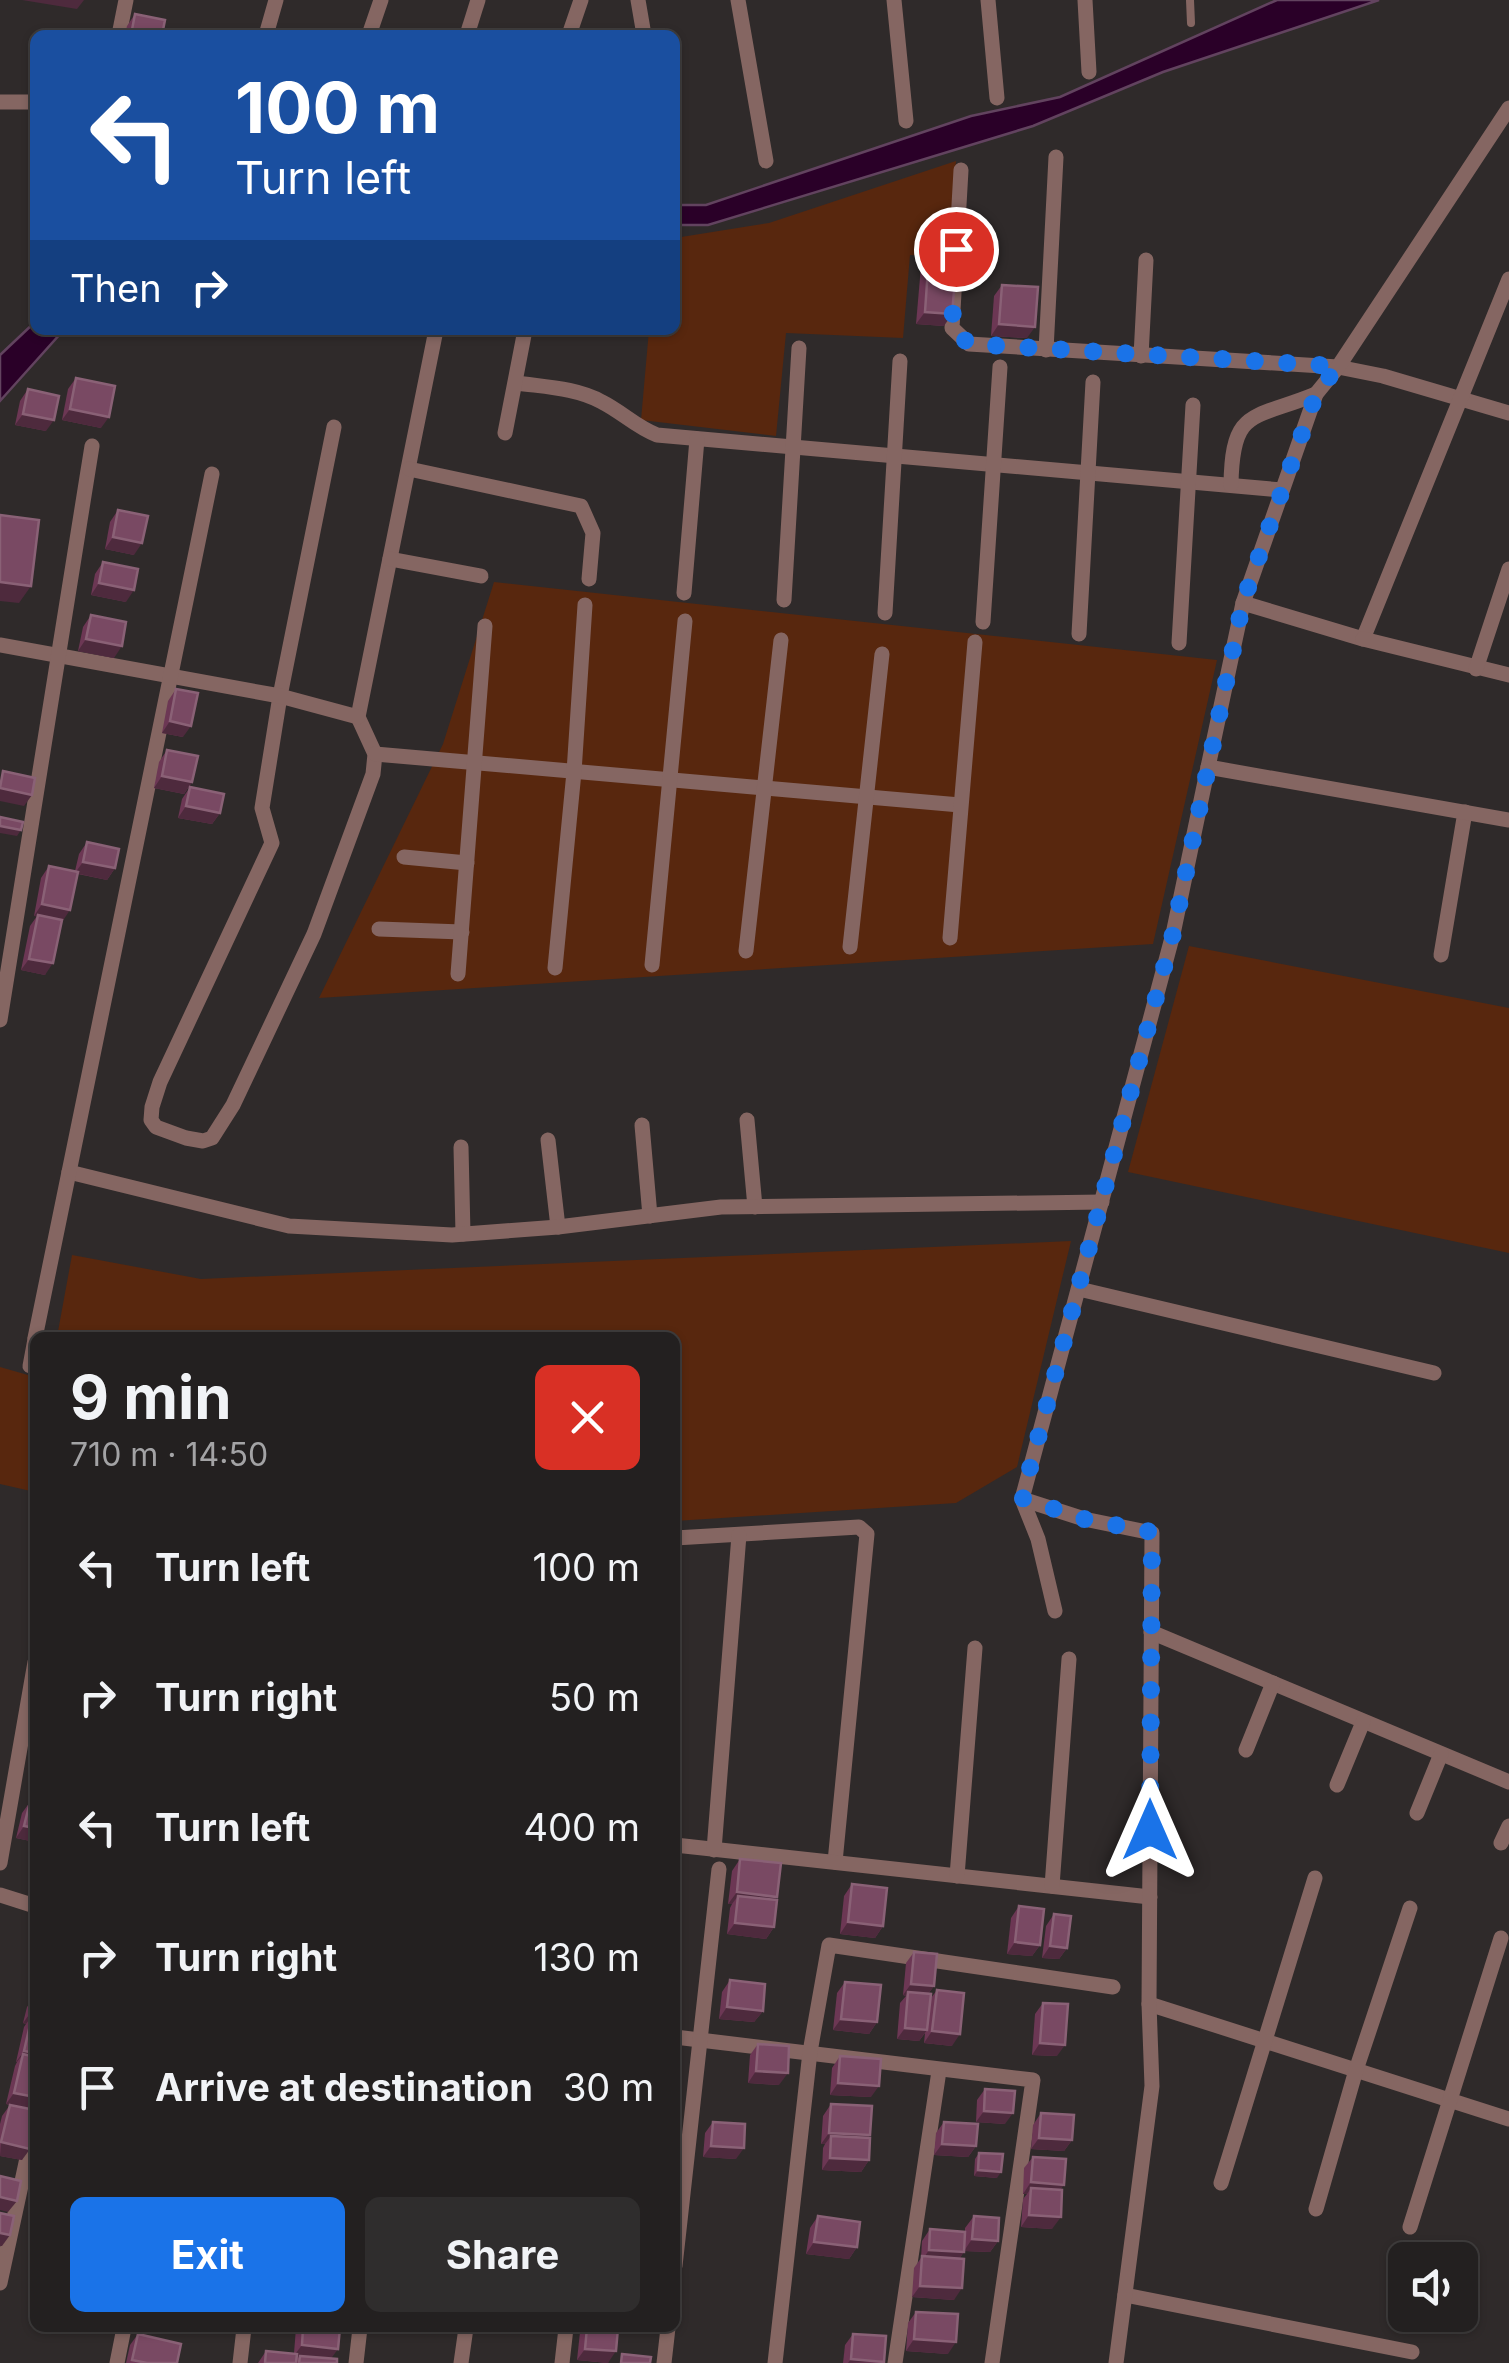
<!DOCTYPE html>
<meta charset="utf-8">
<style>
body{margin:0;font-family:Inter,sans-serif;background:#2f2d2d;color:#f1f3f6;height:100vh;display:flex;flex-direction:column;font-size:38px;white-space:nowrap}
*{box-sizing:border-box;margin:0}
p{font-size:32px;color:#a3a3a5}
.icon{flex:none;width:55px;height:55px;fill:none;stroke:currentColor;stroke-width:2;stroke-linecap:round;stroke-linejoin:round}
.map{position:relative;flex:1;overflow:hidden}
.sheet{position:absolute;left:30px;top:1332px;width:650px;height:1000px;display:flex;flex-direction:column;background:#232020;border-radius:15px;box-shadow:0 2px 8px #0004,0 0 0 2px #403e3e}
.sheet>*{flex:none}
.guide{position:absolute;left:30px;top:30px;width:650px;height:305px;border-radius:15px;box-shadow:0 2px 8px #0004,0 0 0 2px #403e3e;background:#1a4fa0;color:#fff;overflow:hidden}
.fabs{position:absolute;left:1388px;top:2242px;display:grid;gap:20px}
.fabs a{display:grid;place-items:center;width:90px;height:90px;border-radius:15px;background:#232020;box-shadow:0 2px 8px #0004,0 0 0 2px #403e3e;font-size:50px}
.pin{position:absolute;display:grid;place-items:center;width:85px;height:85px;color:#fff;margin:-42px;border:5px solid #fff;border-radius:50%;box-shadow:0 2px 10px #0007}
.me{position:absolute;width:110px;margin:-55px;rotate:0deg;stroke-linejoin:round;filter:drop-shadow(0 0 8px #0008)}
.turn{display:flex;align-items:center;gap:35px;height:210px;padding:0 40px;font-size:45px}
.turn .icon{width:130px;height:130px;stroke-width:2.5}
.turn b{display:block;font-size:70px;line-height:85px}
.then{display:flex;align-items:center;height:95px;padding:0 40px;background:#0003;gap:20px;font-size:38px}
.round{display:grid;place-items:center;flex:none;width:105px;height:105px;border-radius:15px;background:#2f2d2d}
.headline{display:flex;align-items:center;justify-content:space-between;height:170px;padding:0 40px}
h1{font-size:60px;font-weight:700;line-height:75px}
.action{display:flex;gap:20px;margin-top:auto;padding:20px 40px}
.action a{flex:1;height:115px;border-radius:15px;background:#1a73e8;color:#fff;font-size:40px;font-weight:700;line-height:115px;text-align:center}
.action a+a{background:#2f2d2d;color:#f1f3f6}
ul{padding:0;list-style:none}
li{display:flex;align-items:center;gap:30px;height:130px;padding:0 40px}
li div{flex:1}
li b{display:block;font-size:38px}
li em{font-style:normal}
.map>svg:first-child{display:block}
.green{fill:#58270e}
.water{fill:#2a0028;stroke:#62435f;stroke-width:2.5}
.lines{fill:none;stroke-linecap:round;stroke-linejoin:round}
.service{stroke:#856662;stroke-width:8}
.minor{stroke:#856662;stroke-width:15}
.wall{fill:#6c3754}
.shaded-wall{fill:#4e2a3d}
.building{fill:#794963;stroke:#8a6176;stroke-width:2.5}
.route{stroke:#1a73e8;stroke-width:18;stroke-dasharray:0 32.4}
</style>
<div class="map">
<svg width="1509" height="2363" viewBox="0 0 1509 2363">
<rect width="100%" height="100%" fill="#2f2a2a"/>
<!-- green -->
<g class="green">
<path d="M956 161 948 257 910 255 903 338 786 333 776 436 641 420 649 330H675V238L769 223Z"/>
<path d="M494 582 1217 660 1153 944 319 998 443 744Z"/>
<path d="M1189 946 1509 1008V1253L1128 1172Z"/>
<path d="M1071 1241 1017 1467 956 1503 675 1521V1338L57 1337 72 1255 201 1279Z"/>
<path d="M0 1367 35 1377V1492L0 1484Z"/>
</g>
<!-- water -->
<g class="water">
<path d="M1277 0H1379L1163 72 1033 126 708 225H675V205H706L971 116 1060 97Z"/>
<path d="M35 322V330H72L62 332 0 401V355Z"/>
</g>
<g class="lines">
<!-- service -->
<path class="service" d="M1190 0 1191 23"/>
<!-- minor -->
<g class="minor">
<path d="M638 0 644 35"/>
<path d="M738 0 766 161"/>
<path d="M894 0 906 121"/>
<path d="M988 0 997 98"/>
<path d="M1085 0 1089 72"/>
<path d="M119 35 126 0"/>
<path d="M266 35 276 0"/>
<path d="M369 35 381 0"/>
<path d="M467 35 478 0"/>
<path d="M569 35 581 0"/>
<path d="M0 102H35"/>
<path d="M961 170 952 328 969 344 1338 367 1383 376 1509 413"/>
<path d="M1046 350 1056 157"/>
<path d="M1141 356 1146 260"/>
<path d="M517 383C545 387 577 388 602 402 622 412 636 427 657 435L1282 490"/>
<path d="M334 427 280 696 262 808 272 843 160 1082 152 1107 151 1120 156 1127 186 1138 203 1141 212 1138 233 1105 314 934 373 774 375 754 358 717 436 330"/>
<path d="M505 433 525 330"/>
<path d="M409 469 581 506 593 533 589 579"/>
<path d="M1231 485C1232 407 1253 420 1316 394"/>
<path d="M390 559 481 576"/>
<path d="M684 593 697 439"/>
<path d="M784 600 799 348"/>
<path d="M1243 603 1363 639 1509 279"/>
<path d="M885 613 900 361"/>
<path d="M983 622 1000 367"/>
<path d="M1079 634 1093 382"/>
<path d="M1363 639 1509 675"/>
<path d="M1179 643 1193 405"/>
<path d="M0 645 280 696 358 717"/>
<path d="M1476 669 1509 569"/>
<path d="M375 754 960 805"/>
<path d="M1208 767 1243 603 1316 394 1338 367 1509 108"/>
<path d="M404 857 467 863"/>
<path d="M379 929 462 932"/>
<path d="M950 938 975 642"/>
<path d="M850 947 882 654"/>
<path d="M746 951 781 640"/>
<path d="M1441 955 1465 812"/>
<path d="M652 965 685 621"/>
<path d="M555 968 574 772 585 605"/>
<path d="M458 974 485 626"/>
<path d="M0 1020 92 446"/>
<path d="M747 1120 755 1207"/>
<path d="M642 1125 650 1216"/>
<path d="M548 1140 558 1227"/>
<path d="M461 1147 463 1234"/>
<path d="M69 1172 289 1226 452 1235 558 1227 721 1207 1102 1202"/>
<path d="M1079 1289 1434 1373"/>
<path d="M35 1338 212 474"/>
<path d="M30 1366 35 1339"/>
<path d="M1022 1499 1038 1539 1055 1611"/>
<path d="M675 1538 859 1527 867 1534 835 1862"/>
<path d="M1151 1632 1509 1782"/>
<path d="M1246 1750 1273 1683"/>
<path d="M1337 1785 1363 1722"/>
<path d="M1417 1813 1441 1754"/>
<path d="M1501 1843 1509 1826"/>
<path d="M675 1845 1150 1897"/>
<path d="M714 1850 739 1535"/>
<path d="M0 1863 35 1662"/>
<path d="M957 1876 975 1648"/>
<path d="M1052 1886 1069 1659"/>
<path d="M0 1895 35 1906"/>
<path d="M1149 2004 1509 2119"/>
<path d="M675 2037 1033 2080 992 2363"/>
<path d="M1221 2183 1315 1878"/>
<path d="M1316 2209 1356 2070 1410 1908"/>
<path d="M1410 2227 1501 1938"/>
<path d="M675 2266 719 1869"/>
<path d="M0 2283 35 2121"/>
<path d="M1125 2295 1412 2352"/>
<path d="M117 2363 124 2328"/>
<path d="M240 2363 244 2328"/>
<path d="M356 2363 360 2328"/>
<path d="M461 2363 466 2328"/>
<path d="M562 2363 566 2328"/>
<path d="M664 2363 668 2328"/>
<path d="M775 2363 810 2052 829 1945 1113 1987"/>
<path d="M895 2363 939 2071"/>
<path d="M1116 2363 1152 2086 1149 2004 1152 1533 1084 1519 1022 1499 1173 934 1208 767 1509 820"/>
</g>
</g>
<!-- wall -->
<g class="wall">
<path d="M135 14 162 35H125L127 26Z"/>
<path d="M929 254 944 326 916 324 921 266Z"/>
<path d="M1002 285 1027 338 991 336 994 296Z"/>
<path d="M76 378 101 428 62 420 68 389Z"/>
<path d="M28 389 46 431 15 425 20 401Z"/>
<path d="M118 510 134 555 105 549 110 522Z"/>
<path d="M103 562 126 602 91 595 95 574Z"/>
<path d="M91 615 114 658 78 651 83 627Z"/>
<path d="M176 689 183 737 162 733 168 701Z"/>
<path d="M167 750 192 782 184 794 154 788 159 762Z"/>
<path d="M190 787 220 813 212 824 178 818 182 799Z"/>
<path d="M87 842 115 868 107 880 78 874 45 975 21 970 30 926 37 916H34L41 878 49 866 75 871 79 854Z"/>
<path d="M30 1802 35 1842 16 1838 22 1813Z"/>
<path d="M740 1859 775 1900 774 1927 766 1939 727 1934 730 1908 732 1904H728L732 1871Z"/>
<path d="M852 1884 883 1926 875 1938 840 1934 844 1896Z"/>
<path d="M1019 1906 1040 1945 1032 1956 1007 1954 1011 1918Z"/>
<path d="M1054 1914 1067 1948 1059 1959 1042 1958 1046 1926Z"/>
<path d="M914 1952 934 1986 928 1994 931 1998 937 1990 952 2046 924 2043 925 2033 919 2041 897 2039 900 2003 906 1996 903 1995 906 1963Z"/>
<path d="M730 1980 763 2011 754 2022 719 2019 722 1992Z"/>
<path d="M845 1982 877 2022 869 2034 833 2030 837 1993Z"/>
<path d="M35 1996V2105L32 2110 22 2160 0 2156V2124L2 2116 10 2105 6 2104 15 2066 17 2062H16L24 2027 26 2024 23 2023 27 2007Z"/>
<path d="M1043 2003 1057 2056 1032 2055 1035 2014Z"/>
<path d="M758 2044 779 2085 748 2083 750 2055Z"/>
<path d="M840 2056 871 2097 830 2095 832 2068Z"/>
<path d="M985 2089 1005 2124 976 2122 977 2100Z"/>
<path d="M831 2104 870 2135 868 2138 869 2160 861 2172 822 2170 823 2148 825 2144H821L823 2116Z"/>
<path d="M1041 2113 1072 2140 1064 2151 1031 2149 1033 2125Z"/>
<path d="M713 2122 736 2159 703 2157 705 2133Z"/>
<path d="M944 2122 976 2146 968 2157 934 2155 936 2133Z"/>
<path d="M979 2153 997 2178 974 2176 975 2159Z"/>
<path d="M1033 2157 1060 2190 1052 2229 1021 2227 1023 2199 1027 2194H1023L1024 2168Z"/>
<path d="M818 2216 857 2247 849 2259 806 2254 810 2228Z"/>
<path d="M974 2216 998 2241 990 2252 964 2251 960 2258 954 2300 912 2297 914 2268 921 2258 922 2241 930 2229 965 2232V2228Z"/>
<path d="M35 2223V2252L29 2251Z"/>
<path d="M916 2312 948 2354 906 2351 908 2323Z"/>
<path d="M296 2328H340L331 2359 337 2363H258L266 2351 294 2353Z"/>
<path d="M583 2328H618L608 2363 577 2360 580 2332Z"/>
<path d="M138 2334 177 2363H126L130 2345Z"/>
<path d="M853 2334 883 2363H843L845 2345Z"/>
</g>
<!-- shaded-wall -->
<g class="shaded-wall">
<path d="M22 0H84L77 9Z"/>
<path d="M925 312 952 314 944 326 916 324Z"/>
<path d="M999 324 1035 327 1027 338 991 336Z"/>
<path d="M70 409 109 417 101 428 62 420Z"/>
<path d="M23 414 54 420 46 431 15 425Z"/>
<path d="M113 537 142 543 134 555 105 549Z"/>
<path d="M0 582 31 586 19 603 0 601Z"/>
<path d="M99 583 134 590 126 602 91 595Z"/>
<path d="M86 639 122 646 114 658 78 651Z"/>
<path d="M170 721 191 726 183 737 162 733Z"/>
<path d="M162 776 192 782 184 794 154 788Z"/>
<path d="M0 788 32 795 24 806 0 801Z"/>
<path d="M186 806 220 813 212 824 178 818Z"/>
<path d="M0 826 21 830 17 836 0 833Z"/>
<path d="M83 862 115 868 107 880 75 873Z"/>
<path d="M42 904 70 910 62 922 34 916Z"/>
<path d="M29 959 53 963 45 975 21 970Z"/>
<path d="M24 1826 35 1828V1842L16 1838Z"/>
<path d="M737 1892 777 1897 769 1908 738 1896 732 1904H728Z"/>
<path d="M848 1922 883 1926 875 1938 840 1934Z"/>
<path d="M735 1923 774 1927 766 1939 727 1934Z"/>
<path d="M1015 1942 1040 1945 1032 1956 1007 1954Z"/>
<path d="M1050 1946 1067 1948 1059 1959 1042 1958Z"/>
<path d="M911 1984 934 1986 925 1998 908 1992 906 1996 903 1995Z"/>
<path d="M727 2007 763 2011 754 2022 719 2019Z"/>
<path d="M31 2012H35V2026L32 2016 26 2024 23 2023Z"/>
<path d="M841 2019 877 2022 869 2034 833 2030Z"/>
<path d="M905 2028 927 2030 919 2041 897 2039Z"/>
<path d="M932 2031 960 2034 952 2046 924 2043Z"/>
<path d="M1040 2043 1065 2045 1057 2056 1032 2055Z"/>
<path d="M24 2051 35 2053V2066L23 2054 17 2062H16Z"/>
<path d="M756 2071 788 2073 779 2085 748 2083Z"/>
<path d="M838 2083 879 2086 871 2097 830 2095Z"/>
<path d="M14 2093 35 2097V2105L32 2110 6 2104Z"/>
<path d="M984 2111 1013 2113 1005 2124 976 2122Z"/>
<path d="M829 2133 870 2135 862 2147 831 2136 825 2144H821Z"/>
<path d="M1039 2138 1072 2140 1064 2151 1031 2149Z"/>
<path d="M1 2142 30 2149 22 2160 0 2156Z"/>
<path d="M942 2144 976 2146 968 2157 934 2155Z"/>
<path d="M711 2146 744 2148 736 2159 703 2157Z"/>
<path d="M830 2158 869 2160 861 2172 822 2170Z"/>
<path d="M978 2170 1001 2172 997 2178 974 2176Z"/>
<path d="M1031 2182 1064 2185 1056 2196 1031 2188 1027 2194H1023Z"/>
<path d="M0 2197 17 2201 8 2212 0 2210Z"/>
<path d="M1029 2215 1061 2217 1052 2229 1021 2227Z"/>
<path d="M0 2233 10 2235 2 2246H0Z"/>
<path d="M972 2239 998 2241 990 2252 964 2251Z"/>
<path d="M35 2242V2252L29 2251Z"/>
<path d="M814 2242 857 2247 849 2259 806 2254Z"/>
<path d="M929 2250 964 2252 956 2264 921 2262Z"/>
<path d="M920 2286 962 2288 954 2300 912 2297Z"/>
<path d="M374 2328H418L414 2334 373 2330Z"/>
<path d="M914 2339 956 2342 948 2354 906 2351Z"/>
<path d="M302 2345 338 2349 330 2360 293 2357Z"/>
<path d="M585 2349 616 2351 608 2363 577 2360Z"/>
<path d="M851 2359 884 2362 848 2363Z"/>
</g>
<!-- building -->
<g class="building">
<path d="M135 14 165 20 162 35H131Z"/>
<path d="M929 254 957 257 952 314 925 312Z"/>
<path d="M1002 285 1038 287 1035 327 999 324Z"/>
<path d="M76 378 115 386 109 417 70 409Z"/>
<path d="M28 389 59 396 54 420 23 414Z"/>
<path d="M118 510 148 516 142 543 113 537Z"/>
<path d="M0 515 39 520 31 586 0 582Z"/>
<path d="M103 562 138 569 134 590 99 583Z"/>
<path d="M91 615 126 622 122 646 86 639Z"/>
<path d="M176 689 198 693 191 726 170 721Z"/>
<path d="M167 750 198 756 192 782 162 776Z"/>
<path d="M3 771 35 778 32 795 0 788Z"/>
<path d="M190 787 224 794 220 813 186 806Z"/>
<path d="M0 817 23 822 21 830 0 826Z"/>
<path d="M87 842 119 849 115 868 83 862Z"/>
<path d="M49 866 78 872 70 910 42 904Z"/>
<path d="M38 915 62 920 53 963 29 959Z"/>
<path d="M30 1802 35 1803V1828L24 1826Z"/>
<path d="M740 1859 781 1863 777 1897 737 1892Z"/>
<path d="M852 1884 887 1888 883 1926 848 1922Z"/>
<path d="M738 1896 777 1900 774 1927 735 1923Z"/>
<path d="M1019 1906 1044 1909 1040 1945 1015 1942Z"/>
<path d="M1054 1914 1071 1916 1067 1948 1050 1946Z"/>
<path d="M914 1952 937 1954 934 1986 911 1984Z"/>
<path d="M730 1980 765 1984 763 2011 727 2007Z"/>
<path d="M845 1982 881 1985 877 2022 841 2019Z"/>
<path d="M937 1990 964 1993 960 2034 932 2031Z"/>
<path d="M908 1992 931 1994 927 2030 905 2028Z"/>
<path d="M35 1996V2012H31Z"/>
<path d="M1043 2003 1068 2004 1065 2045 1040 2043Z"/>
<path d="M32 2016 35 2017V2053L24 2051Z"/>
<path d="M758 2044 789 2046 788 2073 756 2071Z"/>
<path d="M23 2054 35 2057V2097L14 2093Z"/>
<path d="M840 2056 881 2059 879 2086 838 2083Z"/>
<path d="M985 2089 1015 2091 1013 2113 984 2111Z"/>
<path d="M831 2104 872 2106 870 2135 829 2133Z"/>
<path d="M10 2105 35 2110V2126L30 2149 1 2142Z"/>
<path d="M1041 2113 1074 2115 1072 2140 1039 2138Z"/>
<path d="M713 2122 745 2124 744 2148 711 2146Z"/>
<path d="M944 2122 978 2124 976 2146 942 2144Z"/>
<path d="M831 2136 870 2138 869 2160 830 2158Z"/>
<path d="M979 2153 1003 2154 1001 2172 978 2170Z"/>
<path d="M1033 2157 1066 2159 1064 2185 1031 2182Z"/>
<path d="M0 2176 21 2181 17 2201 0 2197Z"/>
<path d="M1031 2188 1062 2190 1061 2217 1029 2215Z"/>
<path d="M0 2213 14 2216 10 2235 0 2233Z"/>
<path d="M818 2216 860 2222 857 2247 814 2242Z"/>
<path d="M974 2216 999 2218 998 2241 972 2239Z"/>
<path d="M930 2229 965 2232 964 2252 929 2250Z"/>
<path d="M922 2256 964 2259 962 2288 920 2286Z"/>
<path d="M916 2312 958 2314 956 2342 914 2339Z"/>
<path d="M303 2328H340L338 2349 302 2345Z"/>
<path d="M587 2328H618L616 2351 585 2349Z"/>
<path d="M138 2334 181 2344 177 2363H147L132 2360Z"/>
<path d="M853 2334 886 2336 884 2362 851 2359Z"/>
<path d="M266 2351 297 2354 296 2363H265Z"/>
<path d="M622 2354 651 2357 650 2363H621Z"/>
<path d="M300 2356 337 2359V2363H299Z"/>
</g>
<g class="lines">
<!-- route -->
<path class="route" d="M956 249 952 328 969 344 1338 366 1316 394 1243 602 1173 934 1022 1498 1084 1519 1152 1532 1150 1830"/>
</g>
</svg>
<div class="fabs">
<a><svg class="icon" aria-label="sound" viewBox="0 0 24 24"><path d="M4 9h4l5-4v14l-5-4H4zM17 9q2 3 0 6"/></svg></a>
</div>
<div class="pin" style="left:956px;top:249px;background:#d93025"><svg class="icon" aria-label="arrive" viewBox="0 0 24 24"><path d="M6 21V4h12l-3 4 3 4H6"/></svg></div>
<svg class="me" style="left:1150px;top:1830px" viewBox="-20 -20 40 40"><path d="M0-17L14 15 0 8-14 15z" fill="#1a73e8" stroke="#fff" stroke-width="4"/></svg>
<div class="guide">
<div class="turn"><svg class="icon" aria-label="left" viewBox="0 0 24 24"><path d="M17 20v-9H6M10 6l-5 5 5 5"/></svg><div><b>100 m</b>Turn left</div></div>
<div class="then">Then<svg class="icon" aria-label="right" viewBox="0 0 24 24"><path d="M7 20v-9h11M14 6l5 5-5 5"/></svg></div>
</div>
<section class="sheet">
<div class="headline"><div><h1>9 min</h1><p>710 m · 14:50</p></div><a class="round" style="background:#d93025;color:#fff"><svg class="icon" aria-label="close" viewBox="0 0 24 24"><path d="M6 6l12 12M18 6L6 18"/></svg></a></div>
<ul>
<li><svg class="icon" aria-label="left" viewBox="0 0 24 24"><path d="M17 20v-9H6M10 6l-5 5 5 5"/></svg><div><b>Turn left</b></div><em>100 m</em></li>
<li><svg class="icon" aria-label="right" viewBox="0 0 24 24"><path d="M7 20v-9h11M14 6l5 5-5 5"/></svg><div><b>Turn right</b></div><em>50 m</em></li>
<li><svg class="icon" aria-label="left" viewBox="0 0 24 24"><path d="M17 20v-9H6M10 6l-5 5 5 5"/></svg><div><b>Turn left</b></div><em>400 m</em></li>
<li><svg class="icon" aria-label="right" viewBox="0 0 24 24"><path d="M7 20v-9h11M14 6l5 5-5 5"/></svg><div><b>Turn right</b></div><em>130 m</em></li>
<li><svg class="icon" aria-label="arrive" viewBox="0 0 24 24"><path d="M6 21V4h12l-3 4 3 4H6"/></svg><div><b>Arrive at destination</b></div><em>30 m</em></li>
</ul>
<div class="action"><a>Exit</a><a>Share</a></div>
</section>
</div>
